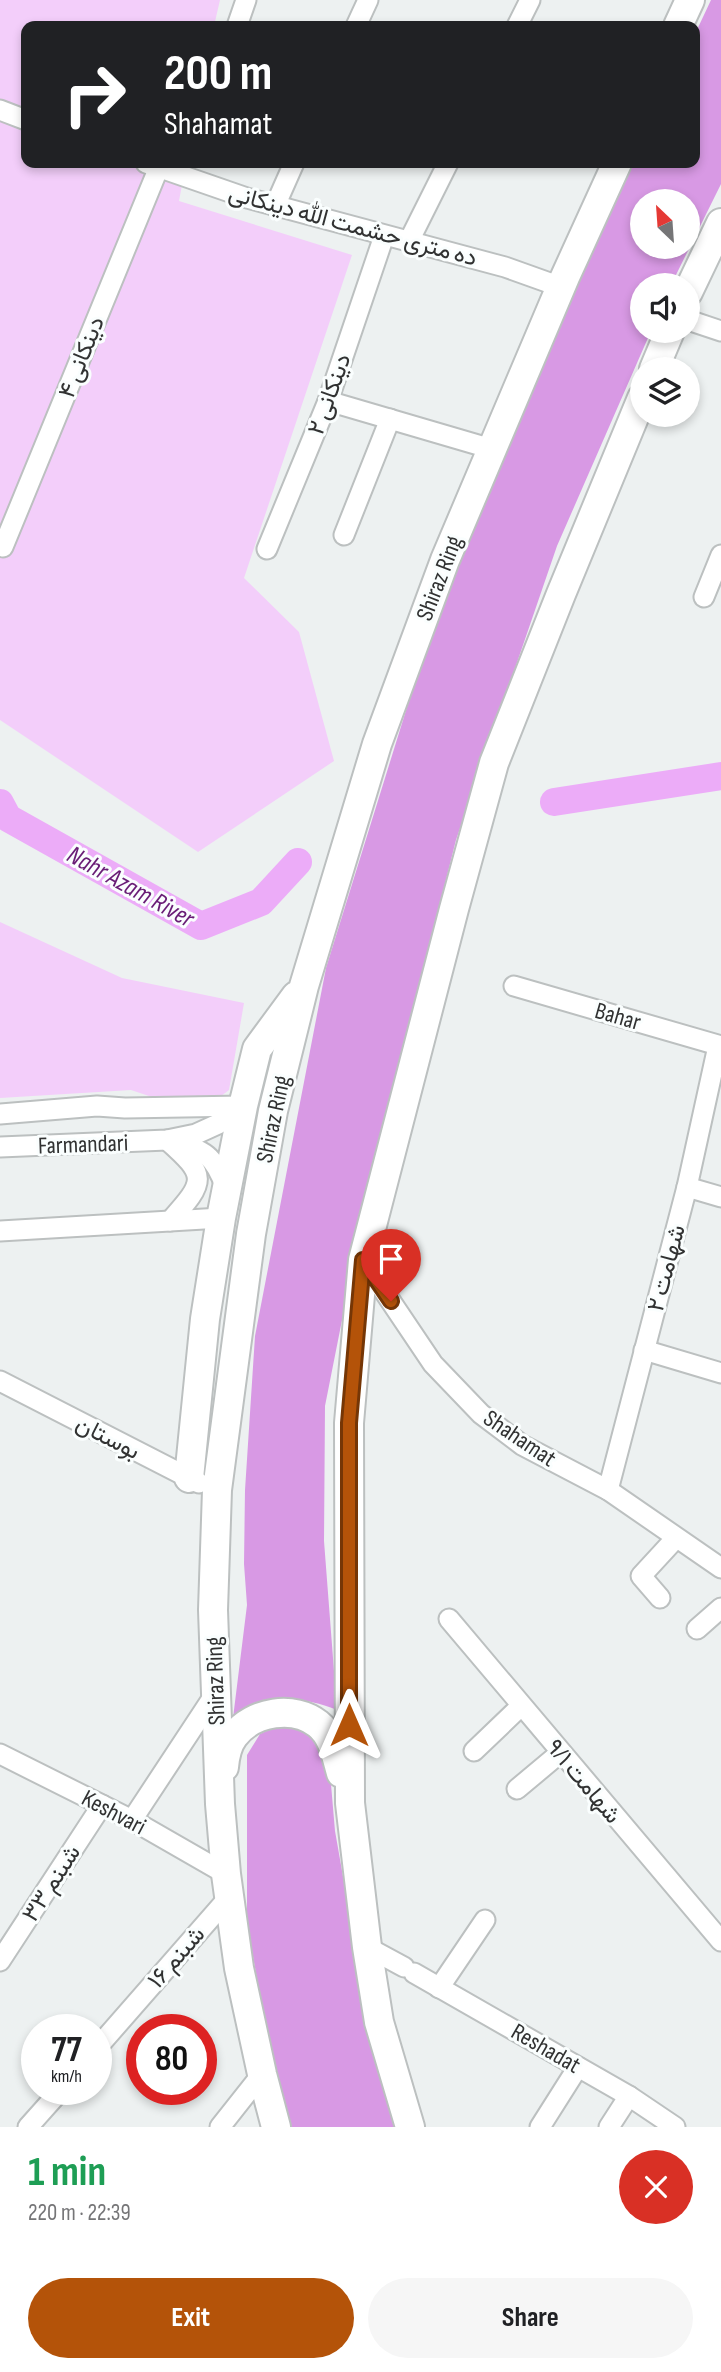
<!DOCTYPE html>
<meta charset="utf-8">
<style>
body{margin:0;font-family:"Sofia Sans Condensed",Vazirmatn,sans-serif;background:#f6f6f6;color:#202124;height:100vh;display:flex;flex-direction:column;font-size:26px;white-space:nowrap}
*{box-sizing:border-box;margin:0}
p{font-size:23px;color:#757577}
.icon{flex:none;width:38px;height:38px;fill:none;stroke:currentColor;stroke-width:2;stroke-linecap:round;stroke-linejoin:round}
.map{position:relative;height:2127px;overflow:hidden}
.drawer{display:flex;flex-direction:column;background:#fff;flex:1}
.drawer>*{flex:none}
.top-card{position:absolute;left:21px;top:21px;width:679px;height:147px;border-radius:14px;box-shadow:0 4px 10px #0003;background:#202124;color:#fff;overflow:hidden}
.needle{width:46px;rotate:335deg}
.controls{position:absolute;left:630px;top:189px;display:grid;gap:14px}
.controls a{display:grid;place-items:center;width:70px;height:70px;border-radius:50%;background:#fff;box-shadow:0 4px 10px #0003;font-size:35px}
.speed{position:absolute;left:21px;top:2014px;display:flex;gap:14px;font-size:35px;font-weight:700;text-align:center}
.speed>*{display:grid;place-content:center;width:91px;height:91px;border-radius:50%;background:#fff;box-shadow:0 4px 10px #0003;line-height:1}
.speed small{font-size:18px;font-weight:400}
.speed .limit{border:10px solid #d22;background:#fff;color:#111}
.pin{position:absolute;display:grid;place-items:center;width:60px;height:60px;color:#fff;margin:-72px -30px;border-radius:50% 50% 50% 0;rotate:-45deg;box-shadow:0 0 7px #0007}
.pin .icon{rotate:45deg}
.me{position:absolute;width:77px;margin:-38px;rotate:0deg;stroke-linejoin:round;filter:drop-shadow(0 0 5px #0008)}
.turn{display:flex;align-items:center;gap:24px;height:147px;padding:0 28px;font-size:32px}
.turn .icon{width:91px;height:91px;stroke-width:2.5}
.turn b{display:block;font-size:49px;line-height:60px}
.round{display:grid;place-items:center;flex:none;width:74px;height:74px;border-radius:37px;background:#f6f6f6}
.overview{display:flex;align-items:center;justify-content:space-between;height:119px;padding:0 28px}
h1{font-size:42px;font-weight:700;line-height:52px;color:#1e9e55}
.button{display:flex;gap:14px;margin-top:auto;padding:14px 28px}
.button a{flex:1;height:80px;border-radius:42px;background:#b45309;color:#fff;font-size:28px;font-weight:700;line-height:80px;text-align:center}
.button a+a{background:#f6f6f6;color:#202124}
.map>svg:first-child{display:block}
.green{fill:#f3cefa}
.forest{fill:#d899e4;fill-rule:evenodd}
.lines{fill:none;stroke-linecap:round;stroke-linejoin:round}
.river{stroke:#ecacf8;stroke-width:28}
.minor-casing{stroke:#bcc0c0;stroke-width:23}
.highway-casing{stroke:#bcc0c0;stroke-width:32}
.minor{stroke:#fff;stroke-width:19}
.highway{stroke:#fff;stroke-width:28}
.route-casing{stroke:#753606;stroke-width:18}
.route{stroke:#b45309;stroke-width:12}
.labels{text-anchor:middle;stroke-width:6;stroke-linejoin:round;paint-order:stroke}
.street-label{font-size:24px;fill:#313232;stroke:#fafefe}
.water-label{font-size:26px;font-style:italic;fill:#691d76;stroke:#fafefe}
</style>
<div class="map">
<svg width="721" height="2127" viewBox="0 0 721 2127">
<rect width="100%" height="100%" fill="#edf1f1"/>
<!-- green -->
<g class="green">
<path d="M0 0H220L214 26H26V163H186L179 201 352 255 244 578 299 632 334 761 198 852 0 720Z"/>
<path d="M0 922 122 978 244 1003 229 1090 217 1099 161 1100 131 1090 0 1098Z"/>
</g>
<!-- forest -->
<g class="forest">
<path d="M711 0H721V184L671 285H642V331H651L557 546 456 840 367 1194 325 1406 324 1541 337 1710C294 1693 274 1699 233 1718L247 1605 244 1564 245 1490 255 1336 326 968 440 601 595 240 632 163H695V34ZM642 201H688V247H642Z"/>
<path d="M288 1721 307 1728 329 1761 335 1831 363 1990 399 2127H290L273 2068 247 1923V1755L260 1734Z"/>
</g>
<g class="lines">
<!-- river -->
<g class="river">
<path d="M554 802 721 776"/>
<path d="M0 803 8 818 201 926 261 902 298 862"/>
</g>
<defs>
<g id="minor">
<path d="M237 26 246 0"/>
<path d="M356 26 368 0"/>
<path d="M517 26 530 0"/>
<path d="M0 110 26 120"/>
<path d="M146 163 247 198 505 267 561 287"/>
<path d="M275 206 294 163"/>
<path d="M409 241 448 163"/>
<path d="M688 320 721 331"/>
<path d="M328 401 492 449"/>
<path d="M344 535 390 419"/>
<path d="M3 547 159 167"/>
<path d="M267 549 328 401 384 236"/>
<path d="M704 597 721 555"/>
<path d="M514 986 721 1046"/>
<path d="M0 1114 97 1106 125 1108 243 1106"/>
<path d="M167 1140C208 1176 206 1181 170 1221"/>
<path d="M171 1141C205 1150 214 1155 226 1188"/>
<path d="M0 1147 167 1140 196 1134 218 1124 243 1106"/>
<path d="M687 1187 721 1197"/>
<path d="M0 1231 221 1218"/>
<path d="M363 1260 433 1364 481 1414 522 1445 608 1490 721 1568"/>
<path d="M644 1350 721 1373"/>
<path d="M0 1381 199 1483"/>
<path d="M608 1490 687 1187 718 1046"/>
<path d="M660 1598 641 1576 676 1538"/>
<path d="M449 1619 721 1941"/>
<path d="M697 1629 721 1608"/>
<path d="M474 1751 521 1706"/>
<path d="M0 1754 132 1820 226 1874"/>
<path d="M517 1789 560 1753"/>
<path d="M132 1820 215 1694"/>
<path d="M367 1947 404 1967"/>
<path d="M0 1961 102 1805"/>
<path d="M414 1973 629 2096 675 2127"/>
<path d="M439 1988 485 1920"/>
<path d="M96 2049 229 1897"/>
<path d="M28 2127 61 2090"/>
<path d="M220 2127 262 2074"/>
<path d="M540 2127 578 2067"/>
<path d="M609 2127 629 2096"/>
</g>
<g id="highway">
<path d="M678 26 690 0"/>
<path d="M688 292 721 223"/>
<path d="M654 369 670 331"/>
<path d="M189 1478 205 1319 221 1218 243 1106 257 1049 296 996"/>
<path d="M224 1767C225 1756 227 1745 234 1736 253 1711 294 1705 318 1724 333 1736 336 1756 341 1773"/>
<path d="M276 2127 262 2074 239 1968 226 1874 220 1804 213 1610 217 1490 251 1234 273 1111 304 986 377 744 445 560 565 277 617 163"/>
<path d="M410 2127 379 2022 367 1947 350 1803 349 1423 363 1260 454 909 494 763 561 594 642 398"/>
</g>
</defs>
<!-- minor casing -->
<use href="#minor" class="minor-casing"/>
<!-- highway casing -->
<use href="#highway" class="highway-casing"/>
<!-- minor -->
<use href="#minor" class="minor"/>
<!-- highway -->
<use href="#highway" class="highway"/>
</g>
<g class="lines">
<defs>
<path id="route" d="M349 1725V1423L363 1260 391 1301"/>
</defs>
<!-- route casing -->
<use href="#route" class="route-casing"/>
<!-- route -->
<use href="#route" class="route"/>
</g>
<g class="labels">
<!-- street labels -->
<g class="street-label">
<text transform="translate(353 225) rotate(15)" y="8">ده متری حشمت الله دینکانی</text>
<text transform="translate(81 357) rotate(-68)" y="8">۴ دینکانی</text>
<text transform="translate(329 394) rotate(-70)" y="8">۲ دینکانی</text>
<text transform="translate(439 578) rotate(-69)" y="8">Shiraz Ring</text>
<text transform="translate(618 1016) rotate(16)" y="8">Bahar</text>
<text transform="translate(273 1119) rotate(-78)" y="8">Shiraz Ring</text>
<text transform="translate(83 1144) rotate(-2)" y="8">Farmandari</text>
<text transform="translate(666 1268) rotate(-75)" y="8">۲ شهامت</text>
<text transform="translate(108 1437) rotate(27)" y="8">بوستان</text>
<text transform="translate(520 1438) rotate(34)" y="8">Shahamat</text>
<text transform="translate(215 1681) rotate(-92)" y="8">Shiraz Ring</text>
<text transform="translate(584 1781) rotate(50)" y="8">۹/۱ شهامت</text>
<text transform="translate(114 1812) rotate(28)" y="8">Keshvari</text>
<text transform="translate(51 1883) rotate(-57)" y="8">۳۳ شبنم</text>
<text transform="translate(176 1957) rotate(-49)" y="8">۱۶ شبنم</text>
<text transform="translate(546 2048) rotate(30)" y="8">Reshadat</text>
</g>
<!-- water labels -->
<g class="water-label">
<text transform="translate(131 886) rotate(29)" y="9">Nahr Azam River</text>
</g>
</g>
</svg>
<div class="controls">
<a><svg class="needle" viewBox="-14 -14 28 28"><path d="M0-13l5 13h-10z" fill="#e53935"/><path d="M0 13l5-13h-10z" fill="#757577"/></svg></a>
<a><svg class="icon" aria-label="sound" viewBox="0 0 24 24"><path d="M4 9h4l5-4v14l-5-4H4zM17 9q2 3 0 6"/></svg></a>
<a><svg class="icon" aria-label="layers" viewBox="0 0 24 24"><path d="M12 4l9 5-9 5-9-5zM3 14l9 5 9-5"/></svg></a>
</div>
<div class="speed"><div>77<small>km/h</small></div><div class="limit">80</div></div>
<div class="pin" style="left:391px;top:1301px;background:#d93025"><svg class="icon" aria-label="arrive" viewBox="0 0 24 24"><path d="M6 21V4h12l-3 4 3 4H6"/></svg></div>
<svg class="me" style="left:349px;top:1725px" viewBox="-20 -20 40 40"><path d="M0-17L14 15 0 8-14 15z" fill="#b45309" stroke="#fff" stroke-width="4"/></svg>
<div class="top-card">
<div class="turn"><svg class="icon" aria-label="right" viewBox="0 0 24 24"><path d="M7 20v-9h11M14 6l5 5-5 5"/></svg><div><b>200 m</b>Shahamat</div></div>
</div>
</div>
<section class="drawer">
<div class="overview"><div><h1>1 min</h1><p>220 m · 22:39</p></div><a class="round" style="background:#d93025;color:#fff"><svg class="icon" aria-label="close" viewBox="0 0 24 24"><path d="M6 6l12 12M18 6L6 18"/></svg></a></div>
<div class="button"><a>Exit</a><a>Share</a></div>
</section>
